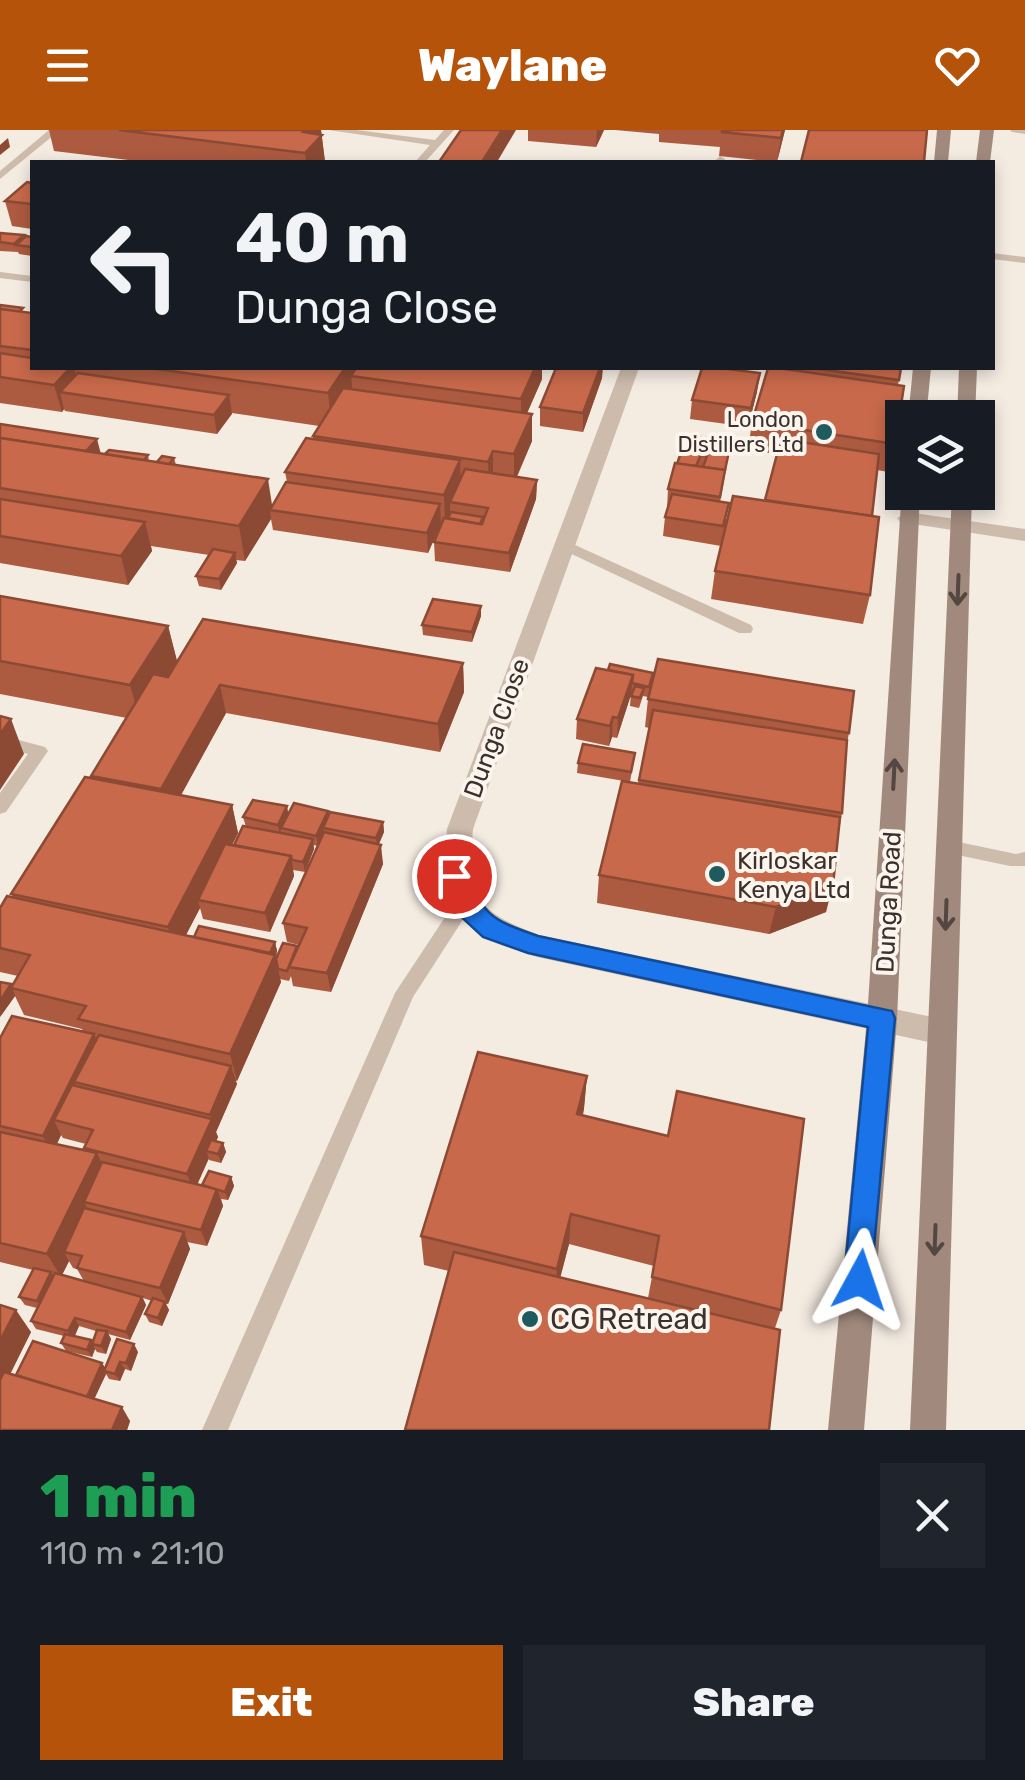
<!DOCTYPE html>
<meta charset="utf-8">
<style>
body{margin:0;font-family:Rubik,sans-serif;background:#20242c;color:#f1f3f6;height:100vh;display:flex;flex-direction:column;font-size:38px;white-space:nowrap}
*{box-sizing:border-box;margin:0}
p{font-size:32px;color:#9ea1a6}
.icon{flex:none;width:55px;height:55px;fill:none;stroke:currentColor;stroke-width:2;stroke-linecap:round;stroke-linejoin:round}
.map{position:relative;height:1300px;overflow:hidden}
.sheet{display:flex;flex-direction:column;background:#171b24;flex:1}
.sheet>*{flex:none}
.hud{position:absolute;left:30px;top:30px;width:965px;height:210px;border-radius:0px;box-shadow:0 5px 15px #0003;background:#171b24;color:#f1f3f6;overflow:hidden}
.tools{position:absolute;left:885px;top:270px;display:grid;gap:20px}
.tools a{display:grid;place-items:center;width:110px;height:110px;border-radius:0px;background:#171b24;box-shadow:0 5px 15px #0003;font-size:50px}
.pin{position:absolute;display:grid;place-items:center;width:85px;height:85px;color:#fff;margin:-42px;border:5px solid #fff;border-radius:50%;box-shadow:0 2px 10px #0007}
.me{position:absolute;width:110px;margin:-55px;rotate:5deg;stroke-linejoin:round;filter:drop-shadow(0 0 8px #0008)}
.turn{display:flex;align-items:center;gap:35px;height:210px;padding:0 40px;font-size:45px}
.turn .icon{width:130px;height:130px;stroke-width:2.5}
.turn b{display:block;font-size:70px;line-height:85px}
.round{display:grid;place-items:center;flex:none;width:105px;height:105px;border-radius:0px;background:#20242c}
.headline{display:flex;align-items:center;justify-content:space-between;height:170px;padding:0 40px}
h1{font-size:60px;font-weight:800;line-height:75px;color:#1e9e55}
.button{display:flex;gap:20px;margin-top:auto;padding:20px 40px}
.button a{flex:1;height:115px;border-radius:0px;background:#b45309;color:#fff;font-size:40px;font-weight:800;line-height:115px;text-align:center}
.button a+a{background:#20242c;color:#f1f3f6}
header{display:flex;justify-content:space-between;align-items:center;height:130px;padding:0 40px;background:#b45309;color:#fff;font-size:45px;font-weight:800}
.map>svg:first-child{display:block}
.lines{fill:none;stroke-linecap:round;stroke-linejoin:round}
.lane{fill:#cdbbac;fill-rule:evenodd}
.street{fill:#cdbbac;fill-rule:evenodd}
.secondary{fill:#a18a7d;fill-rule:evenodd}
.wall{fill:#ac5a40;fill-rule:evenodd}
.shaded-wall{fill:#8c4a34}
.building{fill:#c8694b;stroke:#8c4a34;stroke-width:2.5}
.oneway{stroke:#544640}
.route{fill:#1a73e8;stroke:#114b97;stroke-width:2.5}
.poi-dot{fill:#1f5a5e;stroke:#fbf5ee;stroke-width:4}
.labels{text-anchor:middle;stroke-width:8;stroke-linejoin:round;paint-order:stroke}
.far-poi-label{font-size:22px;fill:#3b302b;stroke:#fbf5ee;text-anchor:end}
.street-label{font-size:25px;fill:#3b302b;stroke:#fbf5ee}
.poi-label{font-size:25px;fill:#3b302b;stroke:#fbf5ee;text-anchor:start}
.near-poi-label{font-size:30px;fill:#3b302b;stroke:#fbf5ee;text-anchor:start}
</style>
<header><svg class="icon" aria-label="menu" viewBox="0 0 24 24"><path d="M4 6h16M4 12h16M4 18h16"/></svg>Waylane<svg class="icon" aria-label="heart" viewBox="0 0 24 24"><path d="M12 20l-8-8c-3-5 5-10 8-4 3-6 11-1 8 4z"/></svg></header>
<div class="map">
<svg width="1025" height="1300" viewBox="0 0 1025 1300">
<rect width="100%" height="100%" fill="#f4ebe1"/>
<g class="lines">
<!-- lane -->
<g class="lane">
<path d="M49 0H60L0 49V41Z"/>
<path d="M329 0H357L435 10 444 0H454L425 32H415L430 15Z"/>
<path d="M1010 0H1025V4L1012 2Z"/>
<path d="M720 26 725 29 724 32H714Z"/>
<path d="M992 123 1025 127V133L992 129Z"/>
<path d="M0 142 32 146V152L0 148Z"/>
<path d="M564 410 751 495 753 499 751 503H739L559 418 557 415Z"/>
<path d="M0 605 45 617 48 621 6 682 0 684V663L28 624 0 617Z"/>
<path d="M949 710 1016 724 1025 722V736H1010L943 722 940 717 943 712Z"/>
<path d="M464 766 471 769 473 774 413 867 228 1300H202L395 863 457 769Z"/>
</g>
<!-- street -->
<g class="street">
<path d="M621 238H639L473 699C467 766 475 781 539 805L942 889 952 893 957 902 952 911 942 915 537 827C462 802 438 781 447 699Z"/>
<path d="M907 382 1025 399V411L900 392 897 388Z"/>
</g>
<!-- secondary -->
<g class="secondary">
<path d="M937 0H951L948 32H934Z"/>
<path d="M980 0H994L990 32H976Z"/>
<path d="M913 238H931L926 288H908Z"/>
<path d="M959 238H977L975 288H957Z"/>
<path d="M902 358V362H920L897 889 864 1300H828L867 889Z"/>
<path d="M952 362H972L946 1300H910Z"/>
</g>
</g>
<!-- wall -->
<g class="wall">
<path d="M49 0H321L325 32H145L54 21Z"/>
<path d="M528 0H604L596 17 528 11Z"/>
<path d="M615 0H785L777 32 719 26 720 17 659 12V4Z"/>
<path d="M32 53V99L12 96 5 71Z"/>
<path d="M0 103 24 108 32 107V126L19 124 18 122 0 121Z"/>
<path d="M0 175 32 183V238H542V249L527 283 532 284V311L517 347 537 350 536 369 510 442 435 431 434 412 442 392H441L428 423 273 400 271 389 245 431 236 430 237 433 221 460 199 456 196 446 209 425 151 416 152 421 128 455 0 433V294L101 324 148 325 149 331 157 332 174 328 176 335 273 375 287 352 285 342 313 309V306L319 296 232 283 217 304 65 281 64 279 62 282 0 273Z"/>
<path d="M702 238H746L745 241 757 262 748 297 690 289 692 270Z"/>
<path d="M768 238H901L898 255 895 314 888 342 877 340 872 386 870 465 863 494 711 469 715 441 721 416 663 406 665 387 667 379 668 359 677 334 731 312 720 372 727 391 765 370 777 324 748 320 752 292Z"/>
<path d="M602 248 583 302 540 296V277Z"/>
<path d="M0 466 168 496 177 531 463 533 464 562 440 622 226 583 181 665 232 675 238 703 232 715H234L246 697 243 687 289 683 329 685 383 692 384 702 379 714 383 734 331 862 293 856 291 846 289 851 280 849 281 852 237 951 235 950 237 954 216 1002 218 1007 216 1011 223 1013 226 1022 221 1033 209 1030V1028L197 1054 202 1055 231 1047 234 1056 228 1070 221 1069 223 1076 207 1116 187 1112 190 1119 168 1174H166L169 1180 162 1196 149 1192 145 1184 152 1171 143 1168 146 1175 130 1210 108 1204 111 1209 106 1224 97 1222 95 1219 92 1227 66 1221 61 1213 64 1206 36 1199 31 1191 37 1178 25 1175 19 1167 33 1140 0 1132V908L83 902 82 899 24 885 15 866 0 887 12 856 18 846 0 842V778L13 767 11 764 92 648 91 646 127 588 0 564ZM313 715 318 716 283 793 287 812 299 815 298 818 276 829 277 821 275 812 186 805 200 778 203 789 270 802 294 746 293 740 305 742 314 719ZM61 1005 63 1008 86 1014 84 1018 85 1020 57 1014ZM69 1131 73 1138 77 1139 84 1151 62 1145ZM79 1196 96 1201 93 1212 91 1210 75 1206Z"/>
<path d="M481 476V486L472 512 423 505 422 495Z"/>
<path d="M608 540 653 543 652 554 648 567 643 566 639 578 630 576 631 563 617 608 612 607 609 616 576 609 577 589Z"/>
<path d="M648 569 849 603 847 613 842 683 826 782 769 804 597 773 599 745 638 653 649 598 645 597Z"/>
<path d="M635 623 630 652 577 643 578 633Z"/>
<path d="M587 946 583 986 781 1180 775 1198 449 1141 424 1135 421 1106ZM569 1114 654 1136 648 1168 560 1147Z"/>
<path d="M0 1175 31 1202 10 1243 16 1245 102 1233 105 1238 138 1222 131 1241 125 1239 120 1251 109 1249 106 1244 94 1269 130 1291 127 1300H0Z"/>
</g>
<!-- shaded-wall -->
<g class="shaded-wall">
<path d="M305 0H321L325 32H306L303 2Z"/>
<path d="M502 0H516L497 32H482Z"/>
<path d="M597 0H604L596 17Z"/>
<path d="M783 0H785L777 32 781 8Z"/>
<path d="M8 8 10 17 0 25V15Z"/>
<path d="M70 238H74L80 261 60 262 64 279 62 282 54 255Z"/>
<path d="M345 238H370L351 246 353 264 332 298 328 263Z"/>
<path d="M535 238H542V249L521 297V269Z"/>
<path d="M600 238H603L602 248 583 302V283Z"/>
<path d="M760 243 757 262 748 297 751 278Z"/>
<path d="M229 265 232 284 217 304 214 285Z"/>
<path d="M532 284V311L514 352V324Z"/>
<path d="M97 309 102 328 78 332Z"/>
<path d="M493 321V349L489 359 488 332Z"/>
<path d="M460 330 461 358 450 372V382L445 393 444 365Z"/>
<path d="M268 349 273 381 270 380 271 389 245 431 239 396Z"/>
<path d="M537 350 536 369 510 442 509 423Z"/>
<path d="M440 374 441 394 428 423 427 403Z"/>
<path d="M145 392 152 421 128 455 121 426Z"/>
<path d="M235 423 237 433 221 460 219 449Z"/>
<path d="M481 476V486L472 512V502Z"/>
<path d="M168 496 177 531 140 590 130 555Z"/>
<path d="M463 533 464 562 440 622 438 594Z"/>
<path d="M633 545 631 565 617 608 618 588Z"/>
<path d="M220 555 226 583 169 687 161 659Z"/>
<path d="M613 587 612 607 609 616 610 596Z"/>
<path d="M11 589 24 624 0 660V604Z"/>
<path d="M232 675 238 703 204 771 198 770 200 778 176 824 168 797Z"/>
<path d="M287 676 289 687 281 698 280 705 278 695Z"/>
<path d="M328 681 330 691 323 698 324 703 318 716 316 706Z"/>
<path d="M383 692 384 702 377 718 376 708Z"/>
<path d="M313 709 314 719 305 742 303 732Z"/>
<path d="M381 715 383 734 331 862 327 843Z"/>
<path d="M291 726 294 746 270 802 265 783Z"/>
<path d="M833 755 826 782 769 804 776 777Z"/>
<path d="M275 812 277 821 275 826 281 852 237 951 230 924Z"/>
<path d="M11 854 15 866 0 887V871Z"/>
<path d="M94 904 102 923 74 952 80 966 54 990 61 1005 52 1024 43 1006Z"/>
<path d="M231 936 237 954 216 1002 218 1007 211 1022 206 1021 209 1028 194 1062 187 1044 212 990 210 985Z"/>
<path d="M587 946 584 979 575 1016 577 984Z"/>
<path d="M223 1013 226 1022 221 1033 218 1024Z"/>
<path d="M97 1023 108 1048 84 1072 91 1085 64 1122 69 1131 61 1147 47 1124Z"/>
<path d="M231 1047 234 1056 228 1070 225 1062Z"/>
<path d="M217 1059 223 1076 207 1116 201 1100Z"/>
<path d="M571 1084 569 1114 555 1168 557 1139Z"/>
<path d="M184 1102 190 1119 168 1174 160 1158Z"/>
<path d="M51 1142 56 1151 42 1179 37 1171Z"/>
<path d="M142 1167 146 1175 130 1210 126 1202Z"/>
<path d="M165 1172 169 1180 162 1196 158 1188Z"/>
<path d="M16 1180 31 1202 0 1265V1211Z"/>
<path d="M75 1188 79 1196 73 1209 68 1201Z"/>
<path d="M107 1201 111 1209 106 1224 101 1216Z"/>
<path d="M91 1210 95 1219 92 1227 87 1220Z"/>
<path d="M134 1214 138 1222 131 1241 126 1233Z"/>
<path d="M120 1232 125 1239 120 1251 115 1244Z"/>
<path d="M102 1233 107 1241H104L106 1244 91 1276 86 1268Z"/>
<path d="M122 1277 130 1291 127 1300H112Z"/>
</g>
<!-- building -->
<g class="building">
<path d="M119 0H305L303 2 322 5 305 23Z"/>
<path d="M461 0H502L482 32H439Z"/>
<path d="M722 0H783L781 8 722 2Z"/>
<path d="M809 0H927L924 32H801Z"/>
<path d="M27 52 32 53V74L5 71Z"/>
<path d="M0 103 24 105 14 114 0 112Z"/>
<path d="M26 106 32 107V117L16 115Z"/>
<path d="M0 175 23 178 19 182 0 179Z"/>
<path d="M0 179 32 183V220L0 216Z"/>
<path d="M0 223 32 228V238H70L54 255 0 247Z"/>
<path d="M150 238H345L328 263Z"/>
<path d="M356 238H535L521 269 351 246Z"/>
<path d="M556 238H600L583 283 540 277Z"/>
<path d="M702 238H720L760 243 751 278 692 270Z"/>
<path d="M768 238H778L904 256 895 314 752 292Z"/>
<path d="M812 238H901L899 250Z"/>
<path d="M78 243 229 265 214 285 60 262Z"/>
<path d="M343 258 532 284 514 324 493 321 488 332 313 306Z"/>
<path d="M0 294 97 309 86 321 0 308Z"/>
<path d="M687 305 731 312 725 340 703 337 707 326 701 325 696 336 677 334Z"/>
<path d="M0 308 268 349 239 396 0 358Z"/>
<path d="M306 308 460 330 444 365 285 342Z"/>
<path d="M781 309 879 324 872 386 765 370Z"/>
<path d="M109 320 148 325 144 330 105 324Z"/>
<path d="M162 326 174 328 169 334 157 332Z"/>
<path d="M675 333 725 340 720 367 668 359Z"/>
<path d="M465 339 537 350 509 423 434 412 444 388 482 394 488 378 450 372Z"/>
<path d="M286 352 440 374 427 403 270 380Z"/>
<path d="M672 364 729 373 723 396 665 387Z"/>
<path d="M733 366 879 387 870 465 715 441Z"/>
<path d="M0 369 145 392 121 426 0 406Z"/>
<path d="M451 382 483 387 480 394 448 388Z"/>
<path d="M213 419 235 423 219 449 196 446Z"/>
<path d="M0 466 168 496 130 555 0 531Z"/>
<path d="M433 469 481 476 472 502 422 495Z"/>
<path d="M203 489 463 533 438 594 220 555 161 659 91 646 153 544 168 547Z"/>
<path d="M658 529 854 561 849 603 648 569Z"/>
<path d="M610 534 653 543 649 557 632 553 633 545 608 540Z"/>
<path d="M596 538 633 545 618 588 613 587 610 596 577 589Z"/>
<path d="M635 556 644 558 640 568 631 566Z"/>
<path d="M653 580 847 610 842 683 639 650Z"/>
<path d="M0 586 11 589 0 604Z"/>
<path d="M583 614 635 623 631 642 578 633Z"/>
<path d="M85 647 232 675 168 797 11 764Z"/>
<path d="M622 651 840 687 833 755 776 777 599 745Z"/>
<path d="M253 670 287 676 278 695 243 687Z"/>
<path d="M294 673 328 681 316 706 281 698Z"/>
<path d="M330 682 383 692 376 708 323 698Z"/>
<path d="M243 696 313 709 303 732 292 730 291 726 234 715Z"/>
<path d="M324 702 381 715 327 843 289 837 307 798 283 793Z"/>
<path d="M225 714 291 726 265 783 198 770Z"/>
<path d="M7 766 275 825 230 924 78 889 86 876 11 858 30 825 0 818V778Z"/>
<path d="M199 796 275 812 270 823 194 807Z"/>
<path d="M283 813 297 816 287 841 278 839 276 829Z"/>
<path d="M0 852 11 854 0 871Z"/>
<path d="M12 886 94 904 43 1006 0 996V908Z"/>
<path d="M99 905 231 936 210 985 74 952Z"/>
<path d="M478 922 587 946 577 984 668 1006 677 961 804 989 781 1180 652 1147 659 1106 571 1084 557 1139 421 1106Z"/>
<path d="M72 955 212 989 187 1044 84 1018 93 1000 54 990Z"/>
<path d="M0 1002 97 1023 47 1124 0 1113Z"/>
<path d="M211 1010 223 1013 218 1024 206 1021Z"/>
<path d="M102 1032 217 1059 201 1100 84 1072Z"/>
<path d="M209 1041 231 1047 225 1062 202 1055Z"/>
<path d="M84 1078 184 1102 160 1158 77 1138 82 1126 64 1122Z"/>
<path d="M454 1122 780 1200 769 1300H405Z"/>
<path d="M34 1138 51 1142 37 1171 19 1167Z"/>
<path d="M55 1143 142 1167 126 1202 75 1188 68 1201 31 1191Z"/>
<path d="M153 1168 165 1172 158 1188 145 1184Z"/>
<path d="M0 1175 16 1180 0 1211Z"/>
<path d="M97 1200 107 1201 101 1216 92 1214Z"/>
<path d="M65 1204 91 1210 87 1220 61 1213Z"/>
<path d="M117 1209 134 1214 126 1233 120 1232 115 1244 104 1241Z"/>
<path d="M33 1211 102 1233 87 1267 16 1245Z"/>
<path d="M4 1242 122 1277 112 1300H0V1250Z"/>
</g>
<!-- one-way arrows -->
<defs><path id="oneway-shaft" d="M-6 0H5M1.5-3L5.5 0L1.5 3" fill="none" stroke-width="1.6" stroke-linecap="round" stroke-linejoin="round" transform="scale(2.5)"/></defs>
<g class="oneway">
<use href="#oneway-shaft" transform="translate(958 460) rotate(92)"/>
<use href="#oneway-shaft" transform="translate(894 644) rotate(-87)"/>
<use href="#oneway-shaft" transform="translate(946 785) rotate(92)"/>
<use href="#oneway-shaft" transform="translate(935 1110) rotate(92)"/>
</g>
<!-- route -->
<path class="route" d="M454 736 463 739C487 786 486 788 538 806L892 881 895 888 870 1161 860 1166 849 1161 844 1150 868 897 528 823 483 807 455 781 442 746Z"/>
<!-- markers -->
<g class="poi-dot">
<circle cx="824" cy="302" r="10"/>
<circle cx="717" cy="744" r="10"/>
<circle cx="530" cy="1189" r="10"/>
</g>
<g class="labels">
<!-- far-poi labels -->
<g class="far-poi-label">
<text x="804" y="297">London<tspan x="804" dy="25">Distillers Ltd</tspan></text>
</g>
<!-- street labels -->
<g class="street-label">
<text transform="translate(496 598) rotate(-70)" y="9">Dunga Close</text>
<text transform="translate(888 772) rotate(-87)" y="9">Dunga Road</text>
</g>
<!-- poi labels -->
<g class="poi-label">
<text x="737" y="739">Kirloskar<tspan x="737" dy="29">Kenya Ltd</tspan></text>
</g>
<!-- near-poi labels -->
<g class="near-poi-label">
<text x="550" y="1199">CG Retread</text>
</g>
</g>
</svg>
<div class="tools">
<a><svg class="icon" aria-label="layers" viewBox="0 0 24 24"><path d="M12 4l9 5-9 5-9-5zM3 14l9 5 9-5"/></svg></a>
</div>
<div class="pin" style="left:454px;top:746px;background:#d93025"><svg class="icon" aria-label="arrive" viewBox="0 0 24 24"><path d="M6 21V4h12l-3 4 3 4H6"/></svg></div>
<svg class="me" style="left:860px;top:1150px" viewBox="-20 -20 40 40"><path d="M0-17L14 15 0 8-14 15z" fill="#1a73e8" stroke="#fff" stroke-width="4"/></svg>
<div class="hud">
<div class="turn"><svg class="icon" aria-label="left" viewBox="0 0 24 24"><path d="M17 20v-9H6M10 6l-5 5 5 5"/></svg><div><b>40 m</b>Dunga Close</div></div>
</div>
</div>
<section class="sheet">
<div class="headline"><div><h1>1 min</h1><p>110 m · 21:10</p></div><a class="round"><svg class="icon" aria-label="close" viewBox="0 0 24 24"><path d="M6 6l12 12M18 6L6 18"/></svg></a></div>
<div class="button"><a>Exit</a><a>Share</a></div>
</section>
